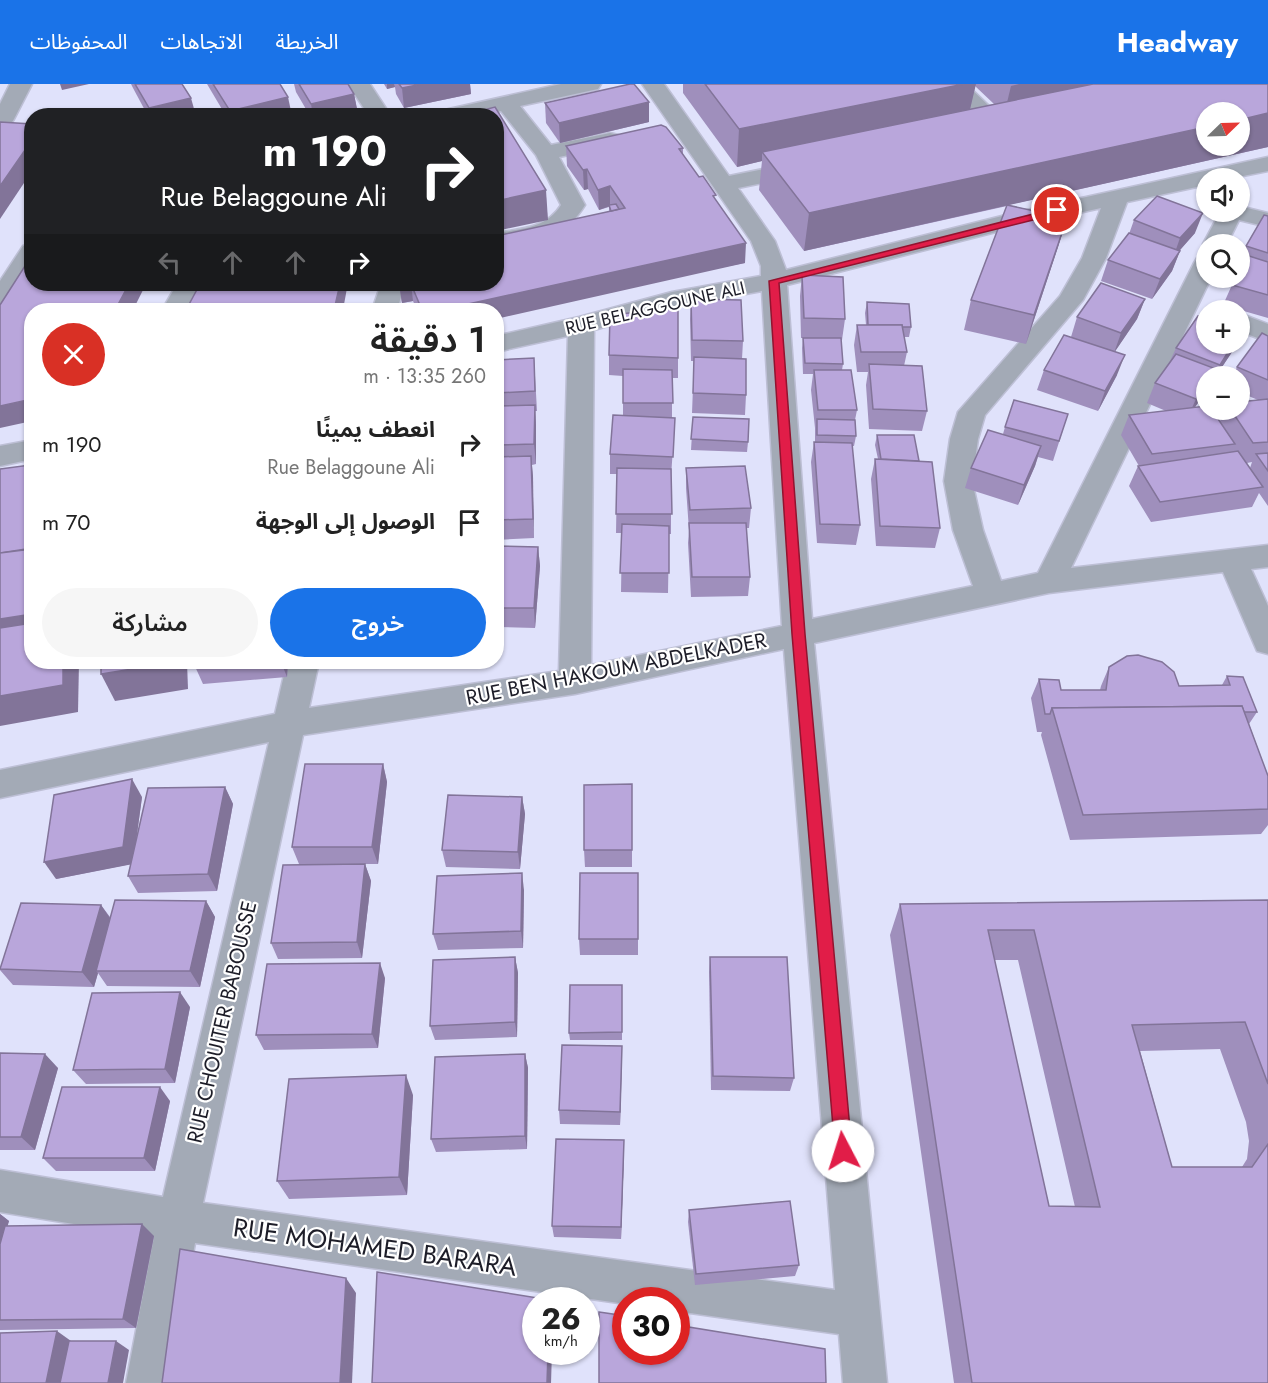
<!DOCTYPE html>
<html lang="ar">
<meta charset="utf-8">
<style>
body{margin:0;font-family:Jost,"Noto Sans Arabic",sans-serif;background:#f6f6f6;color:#222;direction:rtl;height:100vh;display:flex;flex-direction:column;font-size:22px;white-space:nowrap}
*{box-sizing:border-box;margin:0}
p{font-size:20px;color:#767676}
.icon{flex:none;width:33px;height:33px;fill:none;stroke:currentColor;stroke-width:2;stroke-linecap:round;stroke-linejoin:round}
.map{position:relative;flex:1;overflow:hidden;direction:ltr}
.sheet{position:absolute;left:24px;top:219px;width:480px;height:366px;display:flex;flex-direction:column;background:#fff;border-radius:24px;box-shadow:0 2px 4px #0004;direction:rtl}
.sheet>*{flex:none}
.top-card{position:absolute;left:24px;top:24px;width:480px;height:183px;border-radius:24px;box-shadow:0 2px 4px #0004;direction:rtl;background:#202124;color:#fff;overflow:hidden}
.needle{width:39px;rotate:67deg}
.fabs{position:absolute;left:1196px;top:18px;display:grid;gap:12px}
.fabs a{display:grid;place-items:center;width:54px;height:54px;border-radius:50%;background:#fff;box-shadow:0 2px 4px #0004;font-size:30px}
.speed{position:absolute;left:522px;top:1203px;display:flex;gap:12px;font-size:30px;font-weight:700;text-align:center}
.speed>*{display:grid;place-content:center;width:78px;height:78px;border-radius:50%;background:#fff;box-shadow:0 2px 4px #0004;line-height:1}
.speed small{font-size:15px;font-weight:400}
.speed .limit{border:9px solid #d22;background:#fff;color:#111}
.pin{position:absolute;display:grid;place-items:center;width:51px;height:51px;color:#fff;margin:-26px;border:3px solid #fff;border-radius:50%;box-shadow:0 2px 6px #0007}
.me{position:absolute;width:66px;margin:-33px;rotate:355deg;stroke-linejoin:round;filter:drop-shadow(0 0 4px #0008)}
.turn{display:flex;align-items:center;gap:21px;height:126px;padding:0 18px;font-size:27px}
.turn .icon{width:78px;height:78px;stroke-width:2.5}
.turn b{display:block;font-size:42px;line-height:51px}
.lanes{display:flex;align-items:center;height:57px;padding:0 18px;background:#0003;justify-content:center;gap:30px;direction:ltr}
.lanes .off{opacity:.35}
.round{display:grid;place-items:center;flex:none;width:63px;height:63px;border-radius:32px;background:#f6f6f6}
.head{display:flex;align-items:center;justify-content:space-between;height:102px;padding:0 18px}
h1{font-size:36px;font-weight:600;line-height:45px}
.cta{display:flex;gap:12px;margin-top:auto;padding:12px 18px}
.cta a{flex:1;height:69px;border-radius:36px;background:#1a73e8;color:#fff;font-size:24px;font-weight:600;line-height:69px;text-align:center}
.cta a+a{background:#f6f6f6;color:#222}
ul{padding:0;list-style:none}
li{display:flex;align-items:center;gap:18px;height:78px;padding:0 18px}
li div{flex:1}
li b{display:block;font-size:22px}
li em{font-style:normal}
header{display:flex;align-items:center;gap:36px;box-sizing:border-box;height:84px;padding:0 30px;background:#1a73e8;color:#fff}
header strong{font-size:28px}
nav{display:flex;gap:33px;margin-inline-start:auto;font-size:21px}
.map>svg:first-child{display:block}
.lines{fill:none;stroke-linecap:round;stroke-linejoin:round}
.street-casing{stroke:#bdbfd5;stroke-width:3}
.street{fill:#a3aab6;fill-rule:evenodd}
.wall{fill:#9f8fbc;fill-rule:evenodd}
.shaded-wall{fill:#827499}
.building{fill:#b9a6db;stroke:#827499;stroke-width:1.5;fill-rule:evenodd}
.route{fill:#e11d48;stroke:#92132f;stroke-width:1.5}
.labels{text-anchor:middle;stroke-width:4.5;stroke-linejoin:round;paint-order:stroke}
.far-street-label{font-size:18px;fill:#1d1d28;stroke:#fff}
.street-label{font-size:21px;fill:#1d1d28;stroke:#fff}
.near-street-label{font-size:26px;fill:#1d1d28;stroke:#fff}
</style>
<header>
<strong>Headway</strong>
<nav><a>الخريطة</a><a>الاتجاهات</a><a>المحفوظات</a></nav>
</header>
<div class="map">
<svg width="1268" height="1299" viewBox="0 0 1268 1299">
<rect width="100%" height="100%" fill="#e0e2fb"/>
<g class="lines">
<defs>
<g id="street">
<path d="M10 0H32L14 35 11 40 0 41V20Z"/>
<path d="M348 0H370L391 32H369Z"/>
<path d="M561 0H601L598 5 520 22 551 61 610 49 618 51 621 56 618 61 559 73 585 121C563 157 535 157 496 163V149C521 145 547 144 561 121L536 71 501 27 479 32H437L440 27Z"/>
<path d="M642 0H664L729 92 803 77 811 79 814 84 811 89 738 104 775 157 786 186 1018 128 1268 73V87L1233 94H1206V101L1127 118 1106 174 1083 216 985 331 978 355 972 397 983 446 1001 497 1038 489 1194 179 1197 174 1206 172V194H1211L1071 484 1268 461V483L1251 485 1268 522V570L1257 567 1223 488 1049 509 814 559 887 1299H843L839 1250 676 1227V1216H626V1220L195 1159 170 1299H126L154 1153 0 1128V1086L163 1113 269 658 0 714V686L275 630 287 578H319L309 624 559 587 568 252 496 268V252L579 233 672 208 761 192V182L751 157ZM1101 124 1082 174 1060 212 958 328 950 355 944 397 953 446 973 502 812 535 787 201 1020 142ZM762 207 782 542 591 581 594 246 674 223ZM784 565 835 1206 203 1119 303 651 575 610Z"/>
<path d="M943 0H966L1010 42 1007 47 999 49 991 47Z"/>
<path d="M1239 122 1268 129V143L1239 136 1227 160H1206V164L1203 160 1220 128H1239Z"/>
<path d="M32 160V187L9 222 0 224V197L23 162Z"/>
<path d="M177 200H201L186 226H162Z"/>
<path d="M381 200H405L397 226H372Z"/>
<path d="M1239 229 1268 240V258L1239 247Z"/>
<path d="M32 356V375L0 382V362Z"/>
</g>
</defs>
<!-- street casing -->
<use href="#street" class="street-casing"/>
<!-- street -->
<use href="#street" class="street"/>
</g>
<!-- wall -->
<g class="wall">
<path d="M131 0H135L196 32H148L133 4Z"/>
<path d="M207 0H280L292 32H226Z"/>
<path d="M294 0H348L354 10 358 30 350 32H310L296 8Z"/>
<path d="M384 0H470L471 10 404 24 396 10 395 3 387 5Z"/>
<path d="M683 0H1268V63L1008 121 1067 134 1058 163 1026 260 964 246 971 216 1007 122 804 167 759 106 762 77 737 83 683 9ZM975 2 994 20 970 25Z"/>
<path d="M545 19 649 38 560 59 546 39Z"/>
<path d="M566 62 683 64V71L716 117 745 179 496 226H417L413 217 402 219 399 200H496L609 127V123L599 126 588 105 584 106 567 82Z"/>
<path d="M1268 132V234L1223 221 1240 183H1239V180L1246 162Z"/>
<path d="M1134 136 1195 149 1179 167H1180L1172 187 1152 215 1101 197 1108 176 1129 150Z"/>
<path d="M802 191 845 235 842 256H841L843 280 842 286 857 326 855 336 856 352 854 362H852L860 441 856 461 817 459 811 378 814 358H815V344L811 306 813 290H803L802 264 803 254H801L800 212Z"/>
<path d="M200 200H352L351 203 347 204Z"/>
<path d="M691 215 743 257 742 275 746 311 745 331 692 329 694 277H691L690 235Z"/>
<path d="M1145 215 1137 235 1115 267 1117 291 1098 327 1037 306 1044 286 1071 253 1077 233Z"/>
<path d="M867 218 911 243 909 253H904L907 268 904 282 927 327 922 347 869 345 866 301 868 288H857L854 261 857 241H866L865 229Z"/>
<path d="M1268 252V422L1259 409 1252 423 1151 438 1129 402 1138 382H1139L1121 351 1129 331 1166 327 1147 319 1155 299 1170 277 1176 264 1206 260H1236L1232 268 1216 292H1206V307L1195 323 1220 337 1225 326H1239L1258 316 1239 308V292H1233L1237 283ZM1252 378 1250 384 1247 379Z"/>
<path d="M609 271 678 274V294H672V334H675L671 393V450H669L668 509 621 508 622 449H616L617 390H610V370L623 332V292L609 291Z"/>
<path d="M534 274 537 327H535L536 341V380L532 381 534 454 496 456V276Z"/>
<path d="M1068 330 1053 377 1038 373 1035 382 1018 421 965 404 971 384 1003 350 1005 343Z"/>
<path d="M693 333 748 358 747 368 691 366Z"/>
<path d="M877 351 919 377 940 444 935 464 876 462 871 395 875 375H878L875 361Z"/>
<path d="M686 384 751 424 749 444H746L750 493 748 512 691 513 688 459 689 446 686 404Z"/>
<path d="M496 462 538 463 540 482 535 544 496 543Z"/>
<path d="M193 578H288L287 593 203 600Z"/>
<path d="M1109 583 1179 602 1222 601 1227 592 1257 628 1249 640 1268 692V741L1261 750 1070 756 1041 651 1042 648H1037L1031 614 1039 595 1061 606H1100L1101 602Z"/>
<path d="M383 680 387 698 378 780H365L371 797 362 874 278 875 271 859 299 780 292 763Z"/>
<path d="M632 700V783H585L584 766Z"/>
<path d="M225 703 233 720 217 807 138 809 128 792 131 780 56 795 142 713 136 757Z"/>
<path d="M522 713 525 730 520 785 446 783 442 766Z"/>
<path d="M638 789V871H580L579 855Z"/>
<path d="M524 806 523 864 438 866 433 850Z"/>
<path d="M1268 816V1299H954L890 851 900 820ZM994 876H1018L1075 1123 1049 1122ZM1220 965 1246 1038 1249 1057 1247 1075 1242 1083H1172L1140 967Z"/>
<path d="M206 817 215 833 200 903 107 902 98 889 94 903 13 901 0 886V884L101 821 110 833Z"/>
<path d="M515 873 518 889 517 953 435 956 430 942Z"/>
<path d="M710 873 794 994 790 1007 711 1006 709 888Z"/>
<path d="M385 894 378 964 264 966 256 951Z"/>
<path d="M622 901V956H570L569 949Z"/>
<path d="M190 923 175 999 86 1000 73 986Z"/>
<path d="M622 962 620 1041 560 1040 559 1026Z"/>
<path d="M0 969 58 984 35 1066H0Z"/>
<path d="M525 970 528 984 527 1065 436 1068 431 1055Z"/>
<path d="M413 1011 407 1111 289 1115 277 1097Z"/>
<path d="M170 1017 155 1087H56L43 1074Z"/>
<path d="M624 1069 621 1155 554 1153 552 1142Z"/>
<path d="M689 1126 799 1181 795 1192 695 1201 688 1138Z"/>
<path d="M0 1130 9 1137 7 1142 154 1152 136 1244 0 1246Z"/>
</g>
<!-- shaded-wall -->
<g class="shaded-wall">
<path d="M60 0H89L62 6Z"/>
<path d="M387 0H394L395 3 387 5Z"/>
<path d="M422 0H470L471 10 404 24 402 4Z"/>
<path d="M964 0H976L968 34 762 68V77L737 83 739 45Z"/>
<path d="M1019 0H1099L1004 31 1011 2Z"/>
<path d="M354 10 358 30 350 32H313L311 20Z"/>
<path d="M288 13 292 32H231L230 27Z"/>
<path d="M191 14 196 32H151L149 24Z"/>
<path d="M649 18V38L560 59 559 39Z"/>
<path d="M1268 29V63L804 167 809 129 1206 43V62H1239V36Z"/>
<path d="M32 56V87L0 135V102Z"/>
<path d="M587 85 588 105 584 106 583 86Z"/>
<path d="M610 102V122L599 126 598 106Z"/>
<path d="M546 106 548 136 496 147V117Z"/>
<path d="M1203 129 1195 149 1173 174 1180 154Z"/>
<path d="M1067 134 1058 163 1026 260 1034 231Z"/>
<path d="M746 159 745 179 496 235V226H441Z"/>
<path d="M1180 167 1172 187 1152 215 1160 195Z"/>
<path d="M129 200H146L133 226H115Z"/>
<path d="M340 200H347V204L343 226H334Z"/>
<path d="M399 200H411L413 217 402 219Z"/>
<path d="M1145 215 1137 235 1114 269 1121 249Z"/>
<path d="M1233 260H1236L1232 268 1216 292H1215L1220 281Z"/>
<path d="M1125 271 1117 291 1098 327 1105 307Z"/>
<path d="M1206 300V307L1187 335 1196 315Z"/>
<path d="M32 315V337L0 344V322Z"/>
<path d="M535 321 536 341V380L534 360Z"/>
<path d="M1041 362 1035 382 1018 421 1024 401Z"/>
<path d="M531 372 533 392 534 454 533 435Z"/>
<path d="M30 381 32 384V487L0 492Z"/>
<path d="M538 463 540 482 535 544 534 524Z"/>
<path d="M32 530V560L0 565V535Z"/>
<path d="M63 578H79L78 628 0 642V612Z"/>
<path d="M176 578H187L188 605 115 617 101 590Z"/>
<path d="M281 578H288L287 593Z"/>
<path d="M383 680 387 698 378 780 372 763Z"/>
<path d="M132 695 142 713 133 780 56 795 44 778Z"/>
<path d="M225 703 233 720 217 807 208 790Z"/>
<path d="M522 713 525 730 520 785 518 768Z"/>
<path d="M365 780 371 797 362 874 357 858Z"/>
<path d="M522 789 524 806 523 864 521 847Z"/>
<path d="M206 817 215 833 200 903 190 887Z"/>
<path d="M101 821 112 837 96 887 98 889 94 903 82 888Z"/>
<path d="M515 873 518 889 517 953 515 938Z"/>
<path d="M380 879 385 894 378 964 372 950Z"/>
<path d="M180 908 190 923 175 999 165 985Z"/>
<path d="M622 962V977L620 1041V1028Z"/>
<path d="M45 970 58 984 35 1066 21 1053Z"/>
<path d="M525 970 528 984 527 1065 525 1052Z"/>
<path d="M406 991 413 1011 407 1111 399 1093Z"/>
<path d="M160 1003 170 1017 155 1087 144 1074Z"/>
<path d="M624 1056V1069L621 1155V1143Z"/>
<path d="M0 1130 9 1137 0 1169Z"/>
<path d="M142 1140 154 1152 136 1244 123 1235Z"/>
<path d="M346 1194 356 1209 352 1299H340Z"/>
<path d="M57 1247 71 1257 63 1299H46Z"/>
<path d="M116 1257 129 1266 123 1299H108Z"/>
<path d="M548 1268H552L551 1299H547Z"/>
</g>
<!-- building -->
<g class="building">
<path d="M135 0H182L191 14 149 24Z"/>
<path d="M213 0H280L288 13 230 27Z"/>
<path d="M299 0H348L354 10 311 20Z"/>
<path d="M399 0H422L402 4Z"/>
<path d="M630 0H634L649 18 559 39 545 19Z"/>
<path d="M705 0H964L739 45Z"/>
<path d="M1093 0H1268V29L1239 36V28H1206V43L809 129 762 68Z"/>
<path d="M495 23 546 106 496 117V32H460Z"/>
<path d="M0 38 32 40V56L0 102Z"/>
<path d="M661 41 666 43 683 64 679 65 699 93 703 92 716 111 713 112 746 159 441 226H422L411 200H496V152L625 124 610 102 598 106 587 85 583 86 566 62Z"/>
<path d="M1157 112 1203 129 1180 154 1134 136Z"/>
<path d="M616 120 619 125 611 127 609 121Z"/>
<path d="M1007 121 1067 134 1034 231 971 216Z"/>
<path d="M1264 131 1268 132V169L1246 162Z"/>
<path d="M1129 149 1180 167 1160 195 1108 176Z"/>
<path d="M32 171V200H129L115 226H32V315L0 322V221Z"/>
<path d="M1246 171 1268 178V211L1232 201 1235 194H1239V186Z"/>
<path d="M802 191 843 193 845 235 804 234Z"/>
<path d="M1101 199 1145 215 1121 249 1077 233Z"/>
<path d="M200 200H340L334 226H186Z"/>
<path d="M691 215 741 216 743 257 692 256Z"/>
<path d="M867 218 909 220 911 243H902V241H868Z"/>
<path d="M678 224V274L609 271 610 231Z"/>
<path d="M1198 232 1206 235V260H1233L1220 281 1176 264Z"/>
<path d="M857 241H902L907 268H861Z"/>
<path d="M1262 249 1268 252V296L1237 283Z"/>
<path d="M1064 251 1125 271 1105 307 1044 286Z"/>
<path d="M803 254H841L843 280 805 279Z"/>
<path d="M1176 270 1216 285 1211 292H1206V300L1196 315 1155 299Z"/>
<path d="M694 273 746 275V311L693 309Z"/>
<path d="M534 274 535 307 496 309V276Z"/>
<path d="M869 280 922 282 927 327 873 325Z"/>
<path d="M623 285 672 286 673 319H623Z"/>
<path d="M814 286H851L857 326H818Z"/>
<path d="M1268 315V358L1253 359 1231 326H1239V318Z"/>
<path d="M1014 316 1068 330 1059 357 1005 343Z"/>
<path d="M535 321 534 360 496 361V322Z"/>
<path d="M1206 322V326H1212L1235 360 1152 370 1129 331Z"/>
<path d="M613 331 675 334 673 373 610 370Z"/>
<path d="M693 333 749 335 748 358 691 355Z"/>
<path d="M817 335 855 336 856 352 817 351Z"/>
<path d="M988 346 1041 362 1024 401 971 384Z"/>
<path d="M877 351H914L919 377 881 375Z"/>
<path d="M814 358 852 359 860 441 820 440Z"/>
<path d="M1238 367 1263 403 1160 418 1138 382Z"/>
<path d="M1268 369V387L1256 370Z"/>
<path d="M531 372 533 435 496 436V373Z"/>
<path d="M875 375 932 378 940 444 880 442Z"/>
<path d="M30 381 26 465 0 469V385Z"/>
<path d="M745 382 751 424 690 426 686 384Z"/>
<path d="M617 384 671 385 672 430H616Z"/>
<path d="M689 439H746L750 493H692Z"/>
<path d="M622 440 669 442V489H620Z"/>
<path d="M496 462 538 463 534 524H496Z"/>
<path d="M32 465V530L0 535V469Z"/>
<path d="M32 539V578H63V601L0 612V544Z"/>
<path d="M1138 571 1162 578 1174 588 1179 602 1230 601 1227 592 1243 593 1257 628H1244L1242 622 1052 624 1050 630H1045L1039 595 1059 596 1061 606H1106L1109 583 1127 572Z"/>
<path d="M101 578H176L101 590Z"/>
<path d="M1242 622 1268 692V725L1083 731 1052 624Z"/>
<path d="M305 680H383L372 763H292Z"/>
<path d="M132 695 123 763 44 778 54 711Z"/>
<path d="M632 700V766H584V701Z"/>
<path d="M225 703 208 790 128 792 148 704Z"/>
<path d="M448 711 522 713 518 768 442 766Z"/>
<path d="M365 780 357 858 271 859 283 781Z"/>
<path d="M522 789 521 847 433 850 437 792Z"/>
<path d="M580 789H638V855H579Z"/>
<path d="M115 816 206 817 190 887H96Z"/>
<path d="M1268 816V1000L1245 938 1132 941 1172 1083H1252L1268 1060V1299H972L900 820ZM988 846H1034L1100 1123 1049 1122Z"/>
<path d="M21 819 101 821 82 888 0 885Z"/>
<path d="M515 873V938L430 942 433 876Z"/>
<path d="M710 873H787L794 994 713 992Z"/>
<path d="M380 879 372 950 256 951 267 880Z"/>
<path d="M570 901H622V948L569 949Z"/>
<path d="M180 908 165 985 73 986 92 909Z"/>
<path d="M562 961 622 962 620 1028 559 1026Z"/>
<path d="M0 969 45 970 21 1053H0Z"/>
<path d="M525 970V1052L431 1055 435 973Z"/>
<path d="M406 991 399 1093 277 1097 289 995Z"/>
<path d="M62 1003H160L144 1074H43Z"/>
<path d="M556 1055 624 1056 621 1143 552 1142Z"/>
<path d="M790 1117 799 1181 696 1190 689 1126Z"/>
<path d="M142 1140 123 1235 0 1236V1160L5 1142Z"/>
<path d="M180 1165 346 1194 340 1299H162Z"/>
<path d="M377 1188 550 1216H536V1268H548L547 1299H372Z"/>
<path d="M599 1228 626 1232V1268H676V1241L825 1265 826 1299H599Z"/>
<path d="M57 1247 46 1299H0V1249Z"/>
<path d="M69 1257H116L108 1299H60Z"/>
</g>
<!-- route -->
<path class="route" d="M1057 124 1062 126 1061 129 779 199 805 550 852 1067 849 1073 843 1075 837 1073 835 1067 792 550 769 197Z"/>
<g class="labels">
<!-- far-street labels -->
<g class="far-street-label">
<text transform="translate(655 224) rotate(-13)" y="6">RUE BELAGGOUNE ALI</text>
</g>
<!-- street labels -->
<g class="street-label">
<text transform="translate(616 585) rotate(-11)" y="7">RUE BEN HAKOUM ABDELKADER</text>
<text transform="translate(222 938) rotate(-77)" y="7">RUE CHOUITER BABOUSSE</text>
</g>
<!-- near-street labels -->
<g class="near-street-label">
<text transform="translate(375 1163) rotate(8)" y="9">RUE MOHAMED BARARA</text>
</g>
</g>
</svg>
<div class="fabs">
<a><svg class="needle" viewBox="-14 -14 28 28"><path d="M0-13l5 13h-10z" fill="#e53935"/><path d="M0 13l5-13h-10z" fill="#767676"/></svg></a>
<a><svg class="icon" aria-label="sound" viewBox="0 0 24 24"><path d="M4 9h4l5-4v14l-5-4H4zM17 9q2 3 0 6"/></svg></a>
<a><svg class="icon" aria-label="search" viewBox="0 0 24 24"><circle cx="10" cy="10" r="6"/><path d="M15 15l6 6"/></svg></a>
<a>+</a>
<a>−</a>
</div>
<div class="speed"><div>26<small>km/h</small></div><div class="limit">30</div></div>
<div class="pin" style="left:1057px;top:126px;background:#d93025"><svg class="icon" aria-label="arrive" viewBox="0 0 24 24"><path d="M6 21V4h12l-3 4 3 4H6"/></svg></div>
<svg class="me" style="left:843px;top:1067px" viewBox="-20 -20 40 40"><circle r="19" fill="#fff"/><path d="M0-13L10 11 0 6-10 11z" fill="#e11d48"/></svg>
<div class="top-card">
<div class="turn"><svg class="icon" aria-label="right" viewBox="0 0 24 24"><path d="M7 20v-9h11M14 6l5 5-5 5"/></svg><div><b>190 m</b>Rue Belaggoune Ali</div></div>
<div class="lanes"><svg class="icon off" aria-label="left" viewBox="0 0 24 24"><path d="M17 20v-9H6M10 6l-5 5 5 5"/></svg><svg class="icon off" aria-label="ahead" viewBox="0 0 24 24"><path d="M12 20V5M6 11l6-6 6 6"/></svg><svg class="icon off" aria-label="ahead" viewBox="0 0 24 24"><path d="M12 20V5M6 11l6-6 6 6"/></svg><svg class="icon" aria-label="right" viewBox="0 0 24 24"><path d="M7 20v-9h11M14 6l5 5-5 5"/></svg></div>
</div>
<section class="sheet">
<div class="head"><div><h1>1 دقيقة</h1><p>260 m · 13:35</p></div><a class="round" style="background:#d93025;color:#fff"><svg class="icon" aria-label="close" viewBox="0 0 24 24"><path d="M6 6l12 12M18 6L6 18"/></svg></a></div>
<ul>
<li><svg class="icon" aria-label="right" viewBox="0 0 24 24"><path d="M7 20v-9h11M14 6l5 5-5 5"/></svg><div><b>انعطف يمينًا</b><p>Rue Belaggoune Ali</p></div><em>190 m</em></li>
<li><svg class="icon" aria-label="arrive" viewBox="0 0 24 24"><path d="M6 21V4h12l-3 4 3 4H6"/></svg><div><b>الوصول إلى الوجهة</b></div><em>70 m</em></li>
</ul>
<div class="cta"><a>خروج</a><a>مشاركة</a></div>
</section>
</div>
